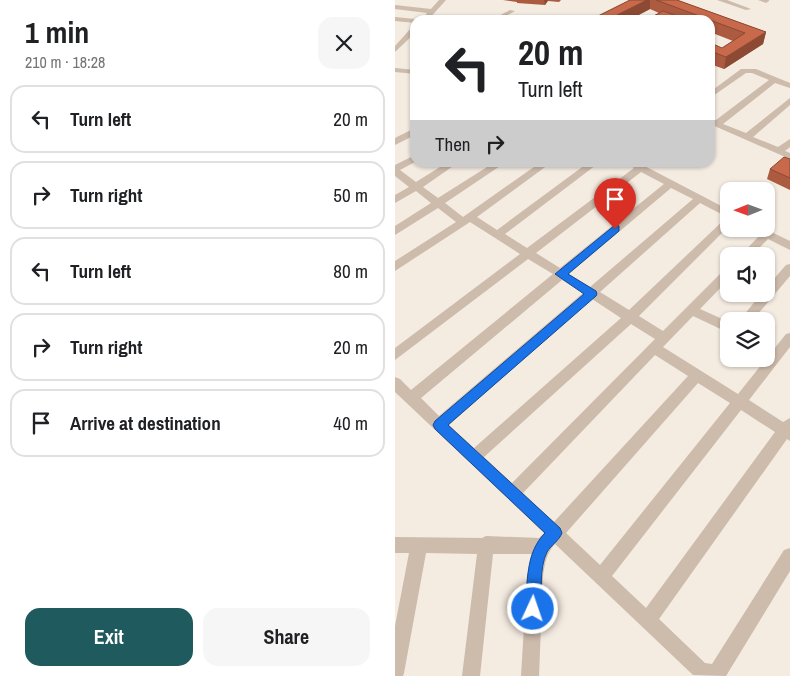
<!DOCTYPE html>
<meta charset="utf-8">
<style>
body{margin:0;font-family:"Archivo Narrow",sans-serif;background:#f6f6f6;color:#202124;height:100vh;display:flex;flex-direction:column;font-size:19px;white-space:nowrap}
*{box-sizing:border-box;margin:0}
p{font-size:16px;color:#757577}
.icon{flex:none;width:28px;height:28px;fill:none;stroke:currentColor;stroke-width:2;stroke-linecap:round;stroke-linejoin:round}
.map{position:relative;flex:1;overflow:hidden}
.drawer{display:flex;flex-direction:column;background:#fff;width:395px}
.drawer>*{flex:none}
.hud{position:absolute;left:15px;top:15px;width:305px;height:152px;border-radius:15px;box-shadow:0 1px 4px #0004;background:#fff;color:#202124;overflow:hidden}
.needle{width:32px;rotate:269deg}
.fabs{position:absolute;left:325px;top:182px;display:grid;gap:10px}
.fabs a{display:grid;place-items:center;width:55px;height:55px;border-radius:10px;background:#fff;box-shadow:0 1px 4px #0004;font-size:25px}
.pin{position:absolute;display:grid;place-items:center;width:42px;height:42px;color:#fff;margin:-51px -21px;border-radius:50% 50% 50% 0;rotate:-45deg;box-shadow:0 0 5px #0007}
.pin .icon{rotate:45deg}
.me{position:absolute;width:55px;margin:-28px;rotate:3deg;stroke-linejoin:round;filter:drop-shadow(0 0 4px #0008)}
.turn{display:flex;align-items:center;gap:18px;height:105px;padding:0 25px;font-size:22px}
.turn .icon{width:65px;height:65px;stroke-width:2.5}
.turn b{display:block;font-size:35px;line-height:42px}
.then{display:flex;align-items:center;height:48px;padding:0 25px;background:#0003;gap:10px;font-size:19px}
.round{display:grid;place-items:center;flex:none;width:52px;height:52px;border-radius:15px;background:#f6f6f6}
.summary{display:flex;align-items:center;justify-content:space-between;height:85px;padding:0 25px}
h1{font-size:30px;font-weight:700;line-height:38px}
.primary-button{display:flex;gap:10px;margin-top:auto;padding:10px 25px}
.primary-button a{flex:1;height:58px;border-radius:15px;background:#1f5a5e;color:#fff;font-size:20px;font-weight:700;line-height:58px;text-align:center}
.primary-button a+a{background:#f6f6f6;color:#202124}
ul{padding:0;list-style:none}
li{display:flex;align-items:center;gap:15px;height:68px;margin:0 10px 8px;padding:0 15px;border:2px solid #e0e0e0;border-radius:15px}
li div{flex:1}
li b{display:block;font-size:19px}
li em{font-style:normal}
main{display:flex;flex:1;min-height:0}
.map>svg:first-child{display:block}
.lines{fill:none;stroke-linecap:round;stroke-linejoin:round}
.minor{fill:#cdbbac;fill-rule:evenodd}
.wall{fill:#ac5a40}
.shaded-wall{fill:#8c4a34}
.building{fill:#c8694b;stroke:#8c4a34}
.route{fill:#1a73e8;stroke:#114b97}
</style>
<main>
<section class="drawer">
<div class="summary"><div><h1>1 min</h1><p>210 m · 18:28</p></div><a class="round"><svg class="icon" aria-label="close" viewBox="0 0 24 24"><path d="M6 6l12 12M18 6L6 18"/></svg></a></div>
<ul>
<li><svg class="icon" aria-label="left" viewBox="0 0 24 24"><path d="M17 20v-9H6M10 6l-5 5 5 5"/></svg><div><b>Turn left</b></div><em>20 m</em></li>
<li><svg class="icon" aria-label="right" viewBox="0 0 24 24"><path d="M7 20v-9h11M14 6l5 5-5 5"/></svg><div><b>Turn right</b></div><em>50 m</em></li>
<li><svg class="icon" aria-label="left" viewBox="0 0 24 24"><path d="M17 20v-9H6M10 6l-5 5 5 5"/></svg><div><b>Turn left</b></div><em>80 m</em></li>
<li><svg class="icon" aria-label="right" viewBox="0 0 24 24"><path d="M7 20v-9h11M14 6l5 5-5 5"/></svg><div><b>Turn right</b></div><em>20 m</em></li>
<li><svg class="icon" aria-label="arrive" viewBox="0 0 24 24"><path d="M6 21V4h12l-3 4 3 4H6"/></svg><div><b>Arrive at destination</b></div><em>40 m</em></li>
</ul>
<div class="primary-button"><a>Exit</a><a>Share</a></div>
</section>
<div class="map">
<svg width="395" height="676" viewBox="0 0 395 676">
<rect width="100%" height="100%" fill="#f4ebe1"/>
<g class="lines">
<!-- minor -->
<g class="minor">
<path d="M44 0H51L33 20H26L32 13 0 9V5L36 9Z"/>
<path d="M322 0H332L356 9 351 10Z"/>
<path d="M363 0H374V1L371 3Z"/>
<path d="M115 10 120 11 104 20H96Z"/>
<path d="M0 17 20 19 23 20H20V23L0 21Z"/>
<path d="M17 27H20V33L0 52V46Z"/>
<path d="M0 68 20 70V74L0 72Z"/>
<path d="M346 69H361L395 83V88L380 83 328 124 351 133 395 98V105L358 137 383 147 395 139V147L390 151 395 153V159L315 124V118L321 120 374 80 357 73H351L315 98V92Z"/>
<path d="M20 128V135L0 145V138Z"/>
<path d="M20 155V162L5 170 21 182 53 162H64L28 187 43 198 100 162H111L50 203 68 217 146 162H157L82 217 102 230 194 162H205L110 234 132 248 239 168 230 162H242L334 210V226L244 316 268 331 330 269 334 268V279L305 309 334 322V333L298 316 268 347 343 394 391 334 395 333V347L354 400 388 422 395 418V441L392 439 264 619 310 663 317 664 389 550 395 548V571L331 676 298 675 160 544C151 554 150 563 148 576L144 676H126L132 576 137 554H98L85 676H67L82 554 31 553 9 673 8 676H0V626L14 553H0V537L87 538 91 536 144 538 149 533 0 392V377L5 379 16 390 158 274 133 259 0 360V348L125 254 75 222 0 271V261L61 222 43 208 0 235V226L36 203 21 191 0 203V195L14 187 0 176V165ZM246 172 269 184 165 268 141 253ZM276 188 298 199 195 287 174 274ZM305 203 332 217 234 310 205 292ZM167 280 188 293 44 416 26 398ZM197 299 226 318 79 448 54 425ZM236 324 260 339 117 483 89 457ZM260 355 293 376 159 522 128 493ZM303 383 335 403 205 565 171 533ZM346 410 380 432 251 608 217 576Z"/>
<path d="M357 229H370L395 241V250L373 239 356 256H345L365 235Z"/>
<path d="M395 264V276L357 321H344L366 294H371V288L391 265Z"/>
</g>
</g>
<!-- wall -->
<g class="wall">
<path d="M108 0H166L164 2 153 1 150 5 122 3V2Z"/>
<path d="M235 0H282L371 32 368 44 329 69 315 64V46L327 48 338 41 315 32V20H283L279 19V20H251L264 13 255 9 234 20H203V16Z"/>
<path d="M395 159V190L372 179 375 169Z"/>
</g>
<!-- shaded-wall -->
<g class="shaded-wall">
<path d="M149 0H153L150 5Z"/>
<path d="M252 0H255V9L234 20 222 15Z"/>
<path d="M279 15V20H271Z"/>
<path d="M371 32 368 44 329 69 331 57Z"/>
</g>
<!-- building -->
<g class="building">
<path d="M235 0H252L222 15 234 20H214L203 16Z"/>
<path d="M261 0H282L371 32 331 57 315 51V46L318 44 327 48 350 33Z"/>
<path d="M268 11 279 15 271 20H251Z"/>
<path d="M389 157 395 159V178L375 169Z"/>
</g>
<!-- route -->
<path class="route" d="M220 225 224 226V231L173 274 201 291 202 294 201 296 53 425 165 528 167 533C164 541 156 545 152 552 144 568 147 592 146 609L144 615 138 617 133 615 130 609C133 583 130 553 150 533L40 429 38 425 40 421 189 294 160 274Z"/>
</svg>
<div class="fabs">
<a><svg class="needle" viewBox="-14 -14 28 28"><path d="M0-13l5 13h-10z" fill="#e53935"/><path d="M0 13l5-13h-10z" fill="#757577"/></svg></a>
<a><svg class="icon" aria-label="sound" viewBox="0 0 24 24"><path d="M4 9h4l5-4v14l-5-4H4zM17 9q2 3 0 6"/></svg></a>
<a><svg class="icon" aria-label="layers" viewBox="0 0 24 24"><path d="M12 4l9 5-9 5-9-5zM3 14l9 5 9-5"/></svg></a>
</div>
<div class="pin" style="left:220px;top:229px;background:#d93025"><svg class="icon" aria-label="arrive" viewBox="0 0 24 24"><path d="M6 21V4h12l-3 4 3 4H6"/></svg></div>
<svg class="me" style="left:138px;top:609px" viewBox="-20 -20 40 40"><circle r="17" fill="#1a73e8" stroke="#fff" stroke-width="3"/><path d="M0-11L8 9 0 5-8 9z" fill="#fff"/></svg>
<div class="hud">
<div class="turn"><svg class="icon" aria-label="left" viewBox="0 0 24 24"><path d="M17 20v-9H6M10 6l-5 5 5 5"/></svg><div><b>20 m</b>Turn left</div></div>
<div class="then">Then<svg class="icon" aria-label="right" viewBox="0 0 24 24"><path d="M7 20v-9h11M14 6l5 5-5 5"/></svg></div>
</div>
</div>
</main>
